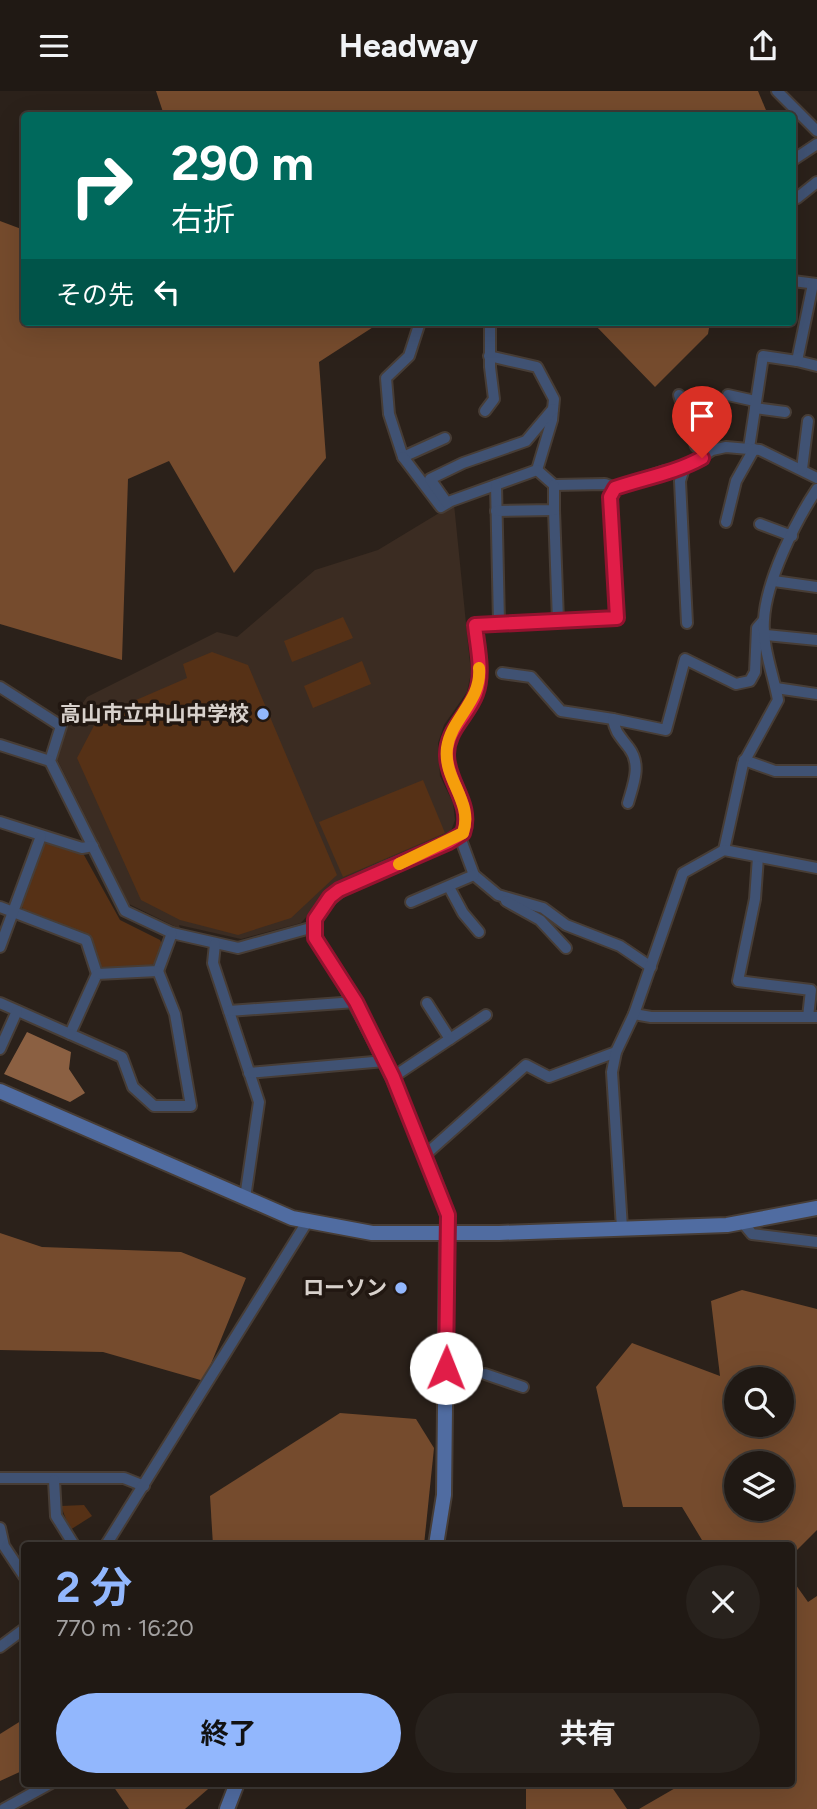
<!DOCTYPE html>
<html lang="ja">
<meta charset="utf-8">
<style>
body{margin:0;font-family:Figtree,"Noto Sans JP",sans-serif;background:#28221d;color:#f1f3f6;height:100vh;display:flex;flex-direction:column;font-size:26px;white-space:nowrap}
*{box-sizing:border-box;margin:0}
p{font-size:23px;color:#a2a0a0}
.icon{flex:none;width:38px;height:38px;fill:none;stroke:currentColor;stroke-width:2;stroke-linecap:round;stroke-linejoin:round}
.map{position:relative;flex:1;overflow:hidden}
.details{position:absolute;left:21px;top:1451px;width:774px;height:245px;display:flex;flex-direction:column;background:#201914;border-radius:7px;box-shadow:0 7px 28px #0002,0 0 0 2px #3d3834}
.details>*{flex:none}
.hud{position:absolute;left:21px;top:21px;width:775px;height:214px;border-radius:7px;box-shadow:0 7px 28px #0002,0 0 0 2px #3d3834;background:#00695c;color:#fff;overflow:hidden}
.tools{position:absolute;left:724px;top:1276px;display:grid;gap:14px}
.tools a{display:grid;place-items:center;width:70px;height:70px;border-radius:50%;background:#201914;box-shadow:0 7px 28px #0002,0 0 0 2px #3d3834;font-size:35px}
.pin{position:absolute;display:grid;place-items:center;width:60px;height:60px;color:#fff;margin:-72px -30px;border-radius:50% 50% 50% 0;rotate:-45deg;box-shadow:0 0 7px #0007}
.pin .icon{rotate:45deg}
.me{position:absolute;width:77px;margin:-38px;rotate:1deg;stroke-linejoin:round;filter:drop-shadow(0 0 5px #0008)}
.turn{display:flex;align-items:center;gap:24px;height:147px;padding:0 35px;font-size:32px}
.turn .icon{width:91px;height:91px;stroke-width:2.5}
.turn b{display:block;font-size:49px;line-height:60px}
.then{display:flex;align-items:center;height:66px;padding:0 35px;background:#0003;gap:14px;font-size:26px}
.round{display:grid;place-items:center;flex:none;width:74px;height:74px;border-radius:37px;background:#28221d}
.headline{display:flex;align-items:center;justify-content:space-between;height:119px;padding:0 35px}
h1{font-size:42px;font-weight:700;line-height:52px;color:#92b7fd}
.button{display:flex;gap:14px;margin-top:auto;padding:14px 35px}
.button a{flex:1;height:80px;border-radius:42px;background:#92b7fd;color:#111;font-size:28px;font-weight:700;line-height:80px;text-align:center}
.button a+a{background:#28221d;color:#f1f3f6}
header{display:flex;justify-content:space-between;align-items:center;height:91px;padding:0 35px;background:#201914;font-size:32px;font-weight:700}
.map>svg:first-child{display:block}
.built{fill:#3b2c22}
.green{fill:#563116}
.forest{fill:#754b2d;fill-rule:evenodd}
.water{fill:#8b6042}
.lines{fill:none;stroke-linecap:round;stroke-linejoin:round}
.street-casing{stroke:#473d36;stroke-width:14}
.secondary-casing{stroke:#473d36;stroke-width:18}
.street{stroke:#405273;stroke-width:10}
.secondary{stroke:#506ca1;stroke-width:14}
.route-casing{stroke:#92132f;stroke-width:18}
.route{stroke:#e11d48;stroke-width:12}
.slow{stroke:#f59e0b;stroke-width:12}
.poi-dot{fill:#92b7fd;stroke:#211711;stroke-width:2.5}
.labels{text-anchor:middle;stroke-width:7;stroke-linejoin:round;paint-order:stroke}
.poi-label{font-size:21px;font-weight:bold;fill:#d8d1cc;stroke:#211711;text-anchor:end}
</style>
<header><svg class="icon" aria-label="menu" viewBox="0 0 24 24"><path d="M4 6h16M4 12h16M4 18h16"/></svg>Headway<svg class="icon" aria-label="share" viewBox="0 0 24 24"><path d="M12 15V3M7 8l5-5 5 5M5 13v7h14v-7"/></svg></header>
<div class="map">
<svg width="817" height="1718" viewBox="0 0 817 1718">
<rect width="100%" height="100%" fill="#2b211a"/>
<!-- built -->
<path class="built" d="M454 413 471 582 467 601 444 634 438 652 440 685 453 712 455 729 450 743 331 797 301 832 241 848 179 834 180 838 129 813 57 668 67 634 87 606 217 541 237 546 315 479 378 459Z"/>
<!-- green -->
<g class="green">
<path d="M343 526 353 547 292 571 284 550Z"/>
<path d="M212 561 248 574 337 784 291 827 238 844 180 829 141 809 77 667 99 625 187 587 183 573Z"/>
<path d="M362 570 371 593 313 617 304 595Z"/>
<path d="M423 689 445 742 343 786 319 731Z"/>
<path d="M48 752 84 764 120 829 160 849 162 853 155 872 150 875 104 878 100 874 90 844 25 820 21 815 43 753Z"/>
<path d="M84 1414 92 1425 70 1439 61 1415Z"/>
</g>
<!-- forest -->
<g class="forest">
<path d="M156 0H758L768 24H164Z"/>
<path d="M0 130 24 139V231H381L319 271 326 367 234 482 169 370 128 388 122 569 0 533Z"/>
<path d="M587 231H710L708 243 655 296 595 234Z"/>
<path d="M0 1142 42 1156 181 1161 246 1187 204 1290 103 1261 0 1259Z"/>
<path d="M742 1199 817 1218V1439L791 1465V1454H705L682 1416H623L596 1296 632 1252 720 1285 711 1210ZM737 1288H782V1334H737ZM737 1372H782V1418H737Z"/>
<path d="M340 1322 416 1328 434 1357 424 1454H213L210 1405Z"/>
<path d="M791 1487 808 1511 817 1505V1718H639L684 1692H791Z"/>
<path d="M24 1628V1679L0 1690V1643Z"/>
<path d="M111 1692H215L185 1718H129Z"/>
<path d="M526 1692H609L627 1718H526Z"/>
</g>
<!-- water -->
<path class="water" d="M27 941 71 961 69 978 85 1002 70 1011 4 983Z"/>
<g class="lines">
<defs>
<g id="street">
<path d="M777 0 817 40"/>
<path d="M793 69 817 53"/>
<path d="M797 107 817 91"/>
<path d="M793 190 817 193"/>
<path d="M420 231 409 265 386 287 389 323 403 366 445 347"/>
<path d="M489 265 537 276 554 308 552 329 537 379"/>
<path d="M797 270 817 275"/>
<path d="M679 304 696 355 705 364"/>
<path d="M728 304 755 310"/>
<path d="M755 317 785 321"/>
<path d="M485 320 494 308 490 276V231"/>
<path d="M749 357 763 265 797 270 813 193"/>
<path d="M403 366 441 416 451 410 537 379 554 394 605 393 615 397 665 380 684 377 712 359 726 356 760 359 817 387"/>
<path d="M684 377 680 390 687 532"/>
<path d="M802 378 808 330"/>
<path d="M496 394 499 532 617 527 610 406 615 397"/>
<path d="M447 412 430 388 463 372 526 350 553 318"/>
<path d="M554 419 558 530"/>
<path d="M496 420 554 419V394"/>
<path d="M726 431 736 390 754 358"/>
<path d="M760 433 792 445"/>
<path d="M774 490 817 496"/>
<path d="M766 544 817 549"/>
<path d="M502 582 531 586 561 620 613 628"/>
<path d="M0 596 61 635 50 670 125 820 172 842 238 857 314 836"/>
<path d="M776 597 817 603"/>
<path d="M0 654 50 670"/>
<path d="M744 669 775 680H817"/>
<path d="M628 712C633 694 642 674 629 657 621 646 615 642 613 628L666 639 685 568 736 593 750 590 755 581 757 537 763 530"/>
<path d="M0 731 82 757 93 755"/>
<path d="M460 746 474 784 498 804 543 817 566 834 620 855 651 876"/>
<path d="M724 759 743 673 778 609C773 582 762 556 764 529 766 490 795 431 817 398"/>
<path d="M758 766 755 808 738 890 811 899 808 926"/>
<path d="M449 796 463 822 479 841"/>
<path d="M506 810 540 829 566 857"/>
<path d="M411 811 474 784"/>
<path d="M0 816 86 849 97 883"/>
<path d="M215 853 213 872 259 1011 245 1107"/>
<path d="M0 856 41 745"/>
<path d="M0 912 70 943 97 883 158 880 172 842"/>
<path d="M427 912 450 948"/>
<path d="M229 920 356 911"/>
<path d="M634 923 651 926H817"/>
<path d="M70 943 122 966 133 996 154 1015H191L175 923 158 880"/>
<path d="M0 958 17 920"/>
<path d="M249 982 385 970"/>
<path d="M393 986 486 924"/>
<path d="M425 1064 526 974 549 986 616 961"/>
<path d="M743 1132 752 1143 817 1151"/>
<path d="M622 1137 612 981 616 961 634 923 683 782 724 759 817 777"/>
<path d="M447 1142C448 1113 435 1088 424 1061 393 986 359 916 315 847 303 797 414 766 449 752L463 742C473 713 448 693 447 665 446 639 468 625 476 603 484 582 477 555 475 534L499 532"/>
<path d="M485 1283 523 1296"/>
<path d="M0 1387H124L144 1395"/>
<path d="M54 1389 56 1425 74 1454"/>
<path d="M0 1437 4 1455 24 1485"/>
<path d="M106 1454 307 1131"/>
<path d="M0 1556 24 1538"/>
<path d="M4 1718 51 1692"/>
</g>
<g id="secondary">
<path d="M0 1000 292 1127 372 1142H499L727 1134 817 1117"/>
<path d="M436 1454 444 1404 447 1142"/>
<path d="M227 1718 237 1692"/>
</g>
</defs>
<!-- street casing -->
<use href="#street" class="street-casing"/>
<!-- secondary casing -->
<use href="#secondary" class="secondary-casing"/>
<!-- street -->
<use href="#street" class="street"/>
<!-- secondary -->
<use href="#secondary" class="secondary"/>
</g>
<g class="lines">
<defs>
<path id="route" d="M446 1277 448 1124 393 986 356 911 315 847V828L330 806 339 799 449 751 463 742C473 713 448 693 447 665 446 639 468 625 476 603 484 582 477 555 475 534L617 527 610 406 615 397C644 387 675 382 702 367"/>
</defs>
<!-- route casing -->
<use href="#route" class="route-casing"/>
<!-- route -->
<use href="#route" class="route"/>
<!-- slow -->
<path class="slow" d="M399 773 463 742C474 711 443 689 447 657 451 627 482 610 479 577"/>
</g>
<!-- markers -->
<g class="poi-dot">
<circle cx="263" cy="623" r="7"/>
<circle cx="401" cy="1197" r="7"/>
</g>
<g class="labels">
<!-- poi labels -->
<g class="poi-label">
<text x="249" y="630">高山市立中山中学校</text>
<text x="387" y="1204">ローソン</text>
</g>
</g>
</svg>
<div class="tools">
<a><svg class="icon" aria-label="search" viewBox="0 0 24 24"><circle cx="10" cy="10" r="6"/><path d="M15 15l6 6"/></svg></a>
<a><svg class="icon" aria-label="layers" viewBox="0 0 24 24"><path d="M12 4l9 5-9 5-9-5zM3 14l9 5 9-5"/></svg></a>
</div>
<div class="pin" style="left:702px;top:367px;background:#d93025"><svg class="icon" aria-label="arrive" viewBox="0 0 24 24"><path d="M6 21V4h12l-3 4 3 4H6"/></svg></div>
<svg class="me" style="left:446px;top:1277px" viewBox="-20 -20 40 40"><circle r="19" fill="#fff"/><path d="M0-13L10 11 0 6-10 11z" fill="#e11d48"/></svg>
<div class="hud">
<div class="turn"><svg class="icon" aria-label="right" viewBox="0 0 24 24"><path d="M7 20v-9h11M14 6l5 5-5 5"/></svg><div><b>290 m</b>右折</div></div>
<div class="then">その先<svg class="icon" aria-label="left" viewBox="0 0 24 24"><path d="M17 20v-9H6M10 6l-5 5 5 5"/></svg></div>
</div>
<section class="details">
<div class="headline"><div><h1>2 分</h1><p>770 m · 16:20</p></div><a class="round"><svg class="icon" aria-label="close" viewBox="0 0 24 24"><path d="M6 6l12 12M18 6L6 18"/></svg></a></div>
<div class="button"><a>終了</a><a>共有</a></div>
</section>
</div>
